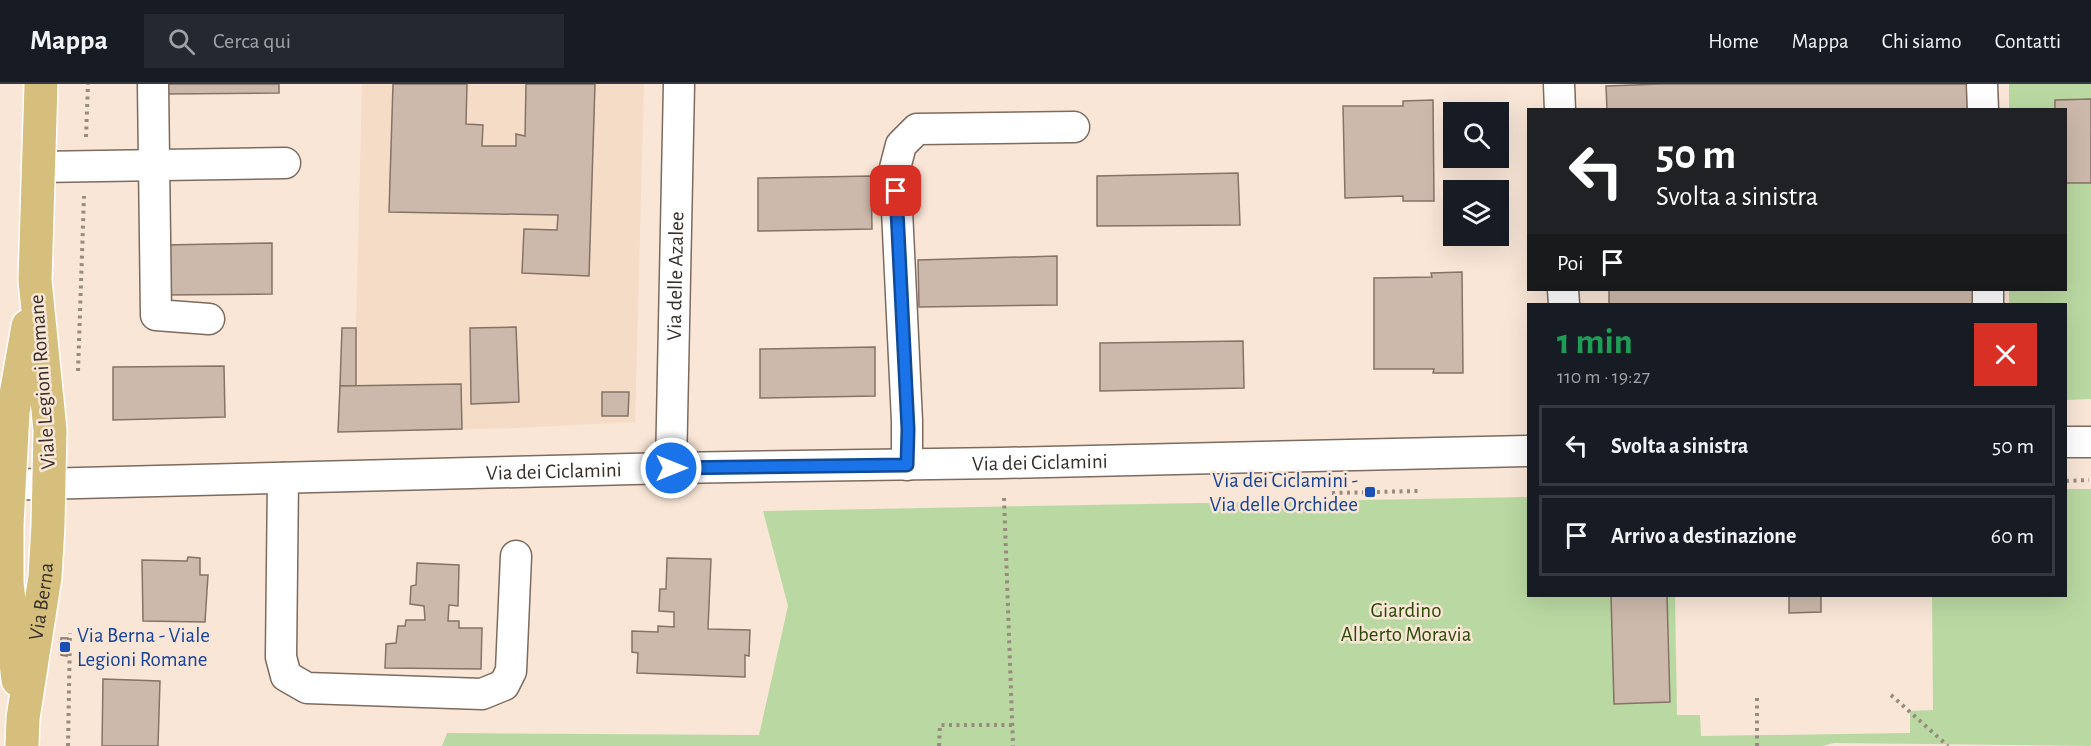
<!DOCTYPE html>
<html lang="it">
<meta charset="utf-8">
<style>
body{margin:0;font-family:"Alegreya Sans",sans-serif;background:#242831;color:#f1f3f6;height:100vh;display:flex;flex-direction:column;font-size:22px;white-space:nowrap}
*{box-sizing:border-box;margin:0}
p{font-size:20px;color:#9ea1a6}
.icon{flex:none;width:33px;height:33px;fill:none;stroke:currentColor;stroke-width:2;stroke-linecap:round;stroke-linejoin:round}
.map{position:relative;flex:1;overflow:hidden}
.side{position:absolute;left:1527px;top:219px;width:540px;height:294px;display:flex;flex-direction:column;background:#171b24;border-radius:0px;box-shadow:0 6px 24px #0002}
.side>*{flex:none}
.top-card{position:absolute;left:1527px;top:24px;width:540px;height:183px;border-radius:0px;box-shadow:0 6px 24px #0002;background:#202124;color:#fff;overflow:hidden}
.fabs{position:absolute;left:1443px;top:18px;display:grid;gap:12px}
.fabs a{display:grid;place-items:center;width:66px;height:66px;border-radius:0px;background:#171b24;box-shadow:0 6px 24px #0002;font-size:30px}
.pin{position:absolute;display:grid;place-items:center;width:51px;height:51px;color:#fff;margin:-26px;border-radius:12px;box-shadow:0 3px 9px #0006}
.me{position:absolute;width:66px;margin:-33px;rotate:90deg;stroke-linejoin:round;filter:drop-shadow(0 0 4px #0008)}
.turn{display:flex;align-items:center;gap:21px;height:126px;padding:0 30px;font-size:27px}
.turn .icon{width:78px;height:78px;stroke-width:2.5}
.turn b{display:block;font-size:42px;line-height:51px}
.then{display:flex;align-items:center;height:57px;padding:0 30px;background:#0003;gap:12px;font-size:22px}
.round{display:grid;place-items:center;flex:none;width:63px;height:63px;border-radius:0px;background:#242831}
.overview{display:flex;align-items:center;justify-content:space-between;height:102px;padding:0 30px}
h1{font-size:36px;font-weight:600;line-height:45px;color:#1e9e55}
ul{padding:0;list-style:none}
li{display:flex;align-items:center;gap:18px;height:81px;margin:0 12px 9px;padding:0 18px;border:3px solid #363941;border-radius:0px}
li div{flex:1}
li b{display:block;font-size:22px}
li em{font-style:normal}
header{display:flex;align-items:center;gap:36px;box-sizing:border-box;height:84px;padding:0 30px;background:#171b24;border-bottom:2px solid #363941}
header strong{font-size:28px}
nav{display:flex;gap:33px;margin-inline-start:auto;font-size:21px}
.search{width:420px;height:54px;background:#242831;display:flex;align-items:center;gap:15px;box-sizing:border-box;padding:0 21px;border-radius:0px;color:#9ea1a6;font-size:22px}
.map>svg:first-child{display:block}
.built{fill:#f5dcc7}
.green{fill:#bad9a2}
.building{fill:#cdb9ac;stroke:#857367;stroke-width:1.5}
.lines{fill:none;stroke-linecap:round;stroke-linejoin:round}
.minor-casing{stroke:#7c6b5e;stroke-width:33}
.major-casing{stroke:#fff;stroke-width:36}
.path{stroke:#988b80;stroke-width:4;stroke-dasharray:3 4.5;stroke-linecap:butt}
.minor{stroke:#fff;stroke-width:30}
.major{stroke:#d6bf7d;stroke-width:33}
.route-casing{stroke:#114b97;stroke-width:15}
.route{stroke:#1a73e8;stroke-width:10}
.transit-dot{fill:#1a4fb4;stroke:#f9e6d7;stroke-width:2}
.labels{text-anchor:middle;stroke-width:5;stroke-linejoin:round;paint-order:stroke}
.street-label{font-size:21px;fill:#372f29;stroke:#f9e6d7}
.transit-label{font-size:21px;fill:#164399;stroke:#f9e6d7;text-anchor:end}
.park-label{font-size:21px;fill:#2c4a06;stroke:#f9e6d7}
</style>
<header>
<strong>Mappa</strong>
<div class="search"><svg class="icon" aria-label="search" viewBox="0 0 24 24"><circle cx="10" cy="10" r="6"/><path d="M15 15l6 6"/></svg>Cerca qui</div>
<nav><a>Home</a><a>Mappa</a><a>Chi siamo</a><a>Contatti</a></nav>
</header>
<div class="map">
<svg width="2091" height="662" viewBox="0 0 2091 662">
<rect width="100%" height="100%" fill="#f9e6d7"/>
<!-- built -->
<path class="built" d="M362 0H644L635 338 516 344 338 348 342 244 356 243Z"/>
<!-- green -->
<g class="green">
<path d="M2009 0H2091V315L2066 316V220H2009V206H2066V26L2009 25Z"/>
<path d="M2066 405H2091V662L1834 659 1822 662H442L447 649 759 651 788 522 763 427 1528 413V512H1675L1677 631H1700L1701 652 1910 649V627L1933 626 1932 512H2066Z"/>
</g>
<!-- building -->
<g class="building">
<path d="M167 0H279V9L166 10Z"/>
<path d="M393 0H467L466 40 483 41 482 62H516V50L525 52 526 0H595L589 192 522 189 524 145 557 146 558 131 389 128Z"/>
<path d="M1661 0H1971V26H1607L1606 2Z"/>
<path d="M2091 15V99H2066V26H2055V16Z"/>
<path d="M1433 16 1434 117H1403V112L1345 114 1343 22H1403V17Z"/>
<path d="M1238 89 1240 141 1097 142V92Z"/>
<path d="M871 92 872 145 758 147V94Z"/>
<path d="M272 159V210L162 211 163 161Z"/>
<path d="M1057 172V221L919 223 918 176Z"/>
<path d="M1462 188 1463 289H1433L1434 285H1374V194L1432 193 1431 189Z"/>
<rect x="1609" y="206" width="365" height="14"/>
<path d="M516 243 519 318 471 320 470 244Z"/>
<path d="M342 244H356V302H340Z"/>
<path d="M1243 257 1244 304 1100 307V259Z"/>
<path d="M875 263V312L760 314V265Z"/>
<path d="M224 282 225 333 113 336V283Z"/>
<path d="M461 300 462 345 338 348 340 302Z"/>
<path d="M602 308H629L628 332H602Z"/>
<path d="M188 473 200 474V491H208L205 538 143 537 142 476 187 477Z"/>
<path d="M667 474 711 475 708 545 750 546 749 572 745 571V593L637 589 638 569 632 568V547L658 548V542L674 543V528L659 527 660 505H666Z"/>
<path d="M417 479 459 481 458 522 449 521 448 537H459V544H482L481 585 385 584 386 560 396 559 398 542H405L406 536H425L424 522 410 520 411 502 416 501Z"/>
<path d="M1611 512H1667L1670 618 1614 620Z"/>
<path d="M1789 512H1821V528L1789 529Z"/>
<path d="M61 554H68L67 572 61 571Z"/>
<path d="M103 595 160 597 158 662H102Z"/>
</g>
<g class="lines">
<defs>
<g id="minor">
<path d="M153 0 156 231 209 235"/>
<path d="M1559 0 1560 26"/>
<path d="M1982 0 1983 26"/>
<path d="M39 83 285 79"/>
<path d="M1563 206 1564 220"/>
<path d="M1988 206V220"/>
<path d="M2066 358H2091"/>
<path d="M907 381V337L895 84 901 61 917 45 1074 43"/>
<path id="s1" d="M671 384 679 0"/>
<path d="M283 394 281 573 286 592 307 604 482 610 504 601 511 587 516 472"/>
<path id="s2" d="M0 401 671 384 1001 379 1528 367"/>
</g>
<g id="major">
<path d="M18 596 7 499V441L13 328 28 242"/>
<path id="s3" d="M22 662 23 634 45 493 48 441 50 346 35 196 41 0"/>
</g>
</defs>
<!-- minor casing -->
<use href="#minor" class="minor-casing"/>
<!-- major casing -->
<use href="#major" class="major-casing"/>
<!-- path -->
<g class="path">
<path d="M86 53 88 0"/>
<path d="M78 287 84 112"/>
<path d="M2066 397 2089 396"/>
<path d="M1332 409 1418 407"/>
<path d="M1004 414 1013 662"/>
<path d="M1891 611 1948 662"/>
<path d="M68 662 70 549"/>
<path d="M939 662 940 641H1012"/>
<path d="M1757 662V613"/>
</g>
<!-- minor -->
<use href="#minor" class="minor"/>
<!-- major -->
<use href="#major" class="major"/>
</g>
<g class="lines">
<defs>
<path id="route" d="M671 384 907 381 908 345 896 107"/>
</defs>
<!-- route casing -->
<use href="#route" class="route-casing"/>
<!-- route -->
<use href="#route" class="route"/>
</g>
<!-- markers -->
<g class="transit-dot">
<rect x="1364" y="402" width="12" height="12" rx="3"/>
<rect x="59" y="557" width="12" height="12" rx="3"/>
</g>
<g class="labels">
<!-- street labels -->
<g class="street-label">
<text dy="7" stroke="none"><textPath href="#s1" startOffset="192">Via delle Azalee</textPath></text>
<text transform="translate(42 298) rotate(-94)" y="7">Viale Legioni Romane</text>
<text dy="7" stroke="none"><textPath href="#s2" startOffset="1040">Via dei Ciclamini</textPath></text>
<text dy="7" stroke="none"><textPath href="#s2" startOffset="554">Via dei Ciclamini</textPath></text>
<text dy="7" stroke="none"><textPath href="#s3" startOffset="146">Via Berna</textPath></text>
</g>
<!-- transit labels -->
<g class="transit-label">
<text x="1358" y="403">Via dei Ciclamini -<tspan x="1358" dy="24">Via delle Orchidee</tspan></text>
<text x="77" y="558" text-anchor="start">Via Berna - Viale<tspan x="77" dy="24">Legioni Romane</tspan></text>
</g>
<!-- park labels -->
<g class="park-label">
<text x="1406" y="533">Giardino<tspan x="1406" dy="24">Alberto Moravia</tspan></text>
</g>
</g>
</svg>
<div class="fabs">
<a><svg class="icon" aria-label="search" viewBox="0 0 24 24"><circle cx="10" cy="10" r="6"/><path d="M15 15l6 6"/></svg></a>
<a><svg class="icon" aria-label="layers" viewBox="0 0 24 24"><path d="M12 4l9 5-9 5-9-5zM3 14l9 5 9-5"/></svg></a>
</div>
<div class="pin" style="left:896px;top:107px;background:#d93025"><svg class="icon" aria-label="arrive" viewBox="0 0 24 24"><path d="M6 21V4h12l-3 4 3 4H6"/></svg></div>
<svg class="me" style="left:671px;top:384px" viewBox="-20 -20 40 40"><circle r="17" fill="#1a73e8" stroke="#fff" stroke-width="3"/><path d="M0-11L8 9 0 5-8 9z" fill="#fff"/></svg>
<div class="top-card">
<div class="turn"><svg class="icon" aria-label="left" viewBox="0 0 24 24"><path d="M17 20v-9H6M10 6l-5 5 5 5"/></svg><div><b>50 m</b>Svolta a sinistra</div></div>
<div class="then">Poi<svg class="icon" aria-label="arrive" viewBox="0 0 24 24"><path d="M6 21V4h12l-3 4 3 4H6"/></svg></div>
</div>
<section class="side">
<div class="overview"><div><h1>1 min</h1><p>110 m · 19:27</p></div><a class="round" style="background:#d93025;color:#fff"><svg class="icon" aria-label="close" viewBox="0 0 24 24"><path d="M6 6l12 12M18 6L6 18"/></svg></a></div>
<ul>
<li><svg class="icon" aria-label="left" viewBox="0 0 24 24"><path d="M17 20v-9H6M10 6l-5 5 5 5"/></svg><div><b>Svolta a sinistra</b></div><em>50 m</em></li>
<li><svg class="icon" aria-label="arrive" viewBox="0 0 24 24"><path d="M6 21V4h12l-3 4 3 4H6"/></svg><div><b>Arrivo a destinazione</b></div><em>60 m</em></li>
</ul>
</section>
</div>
